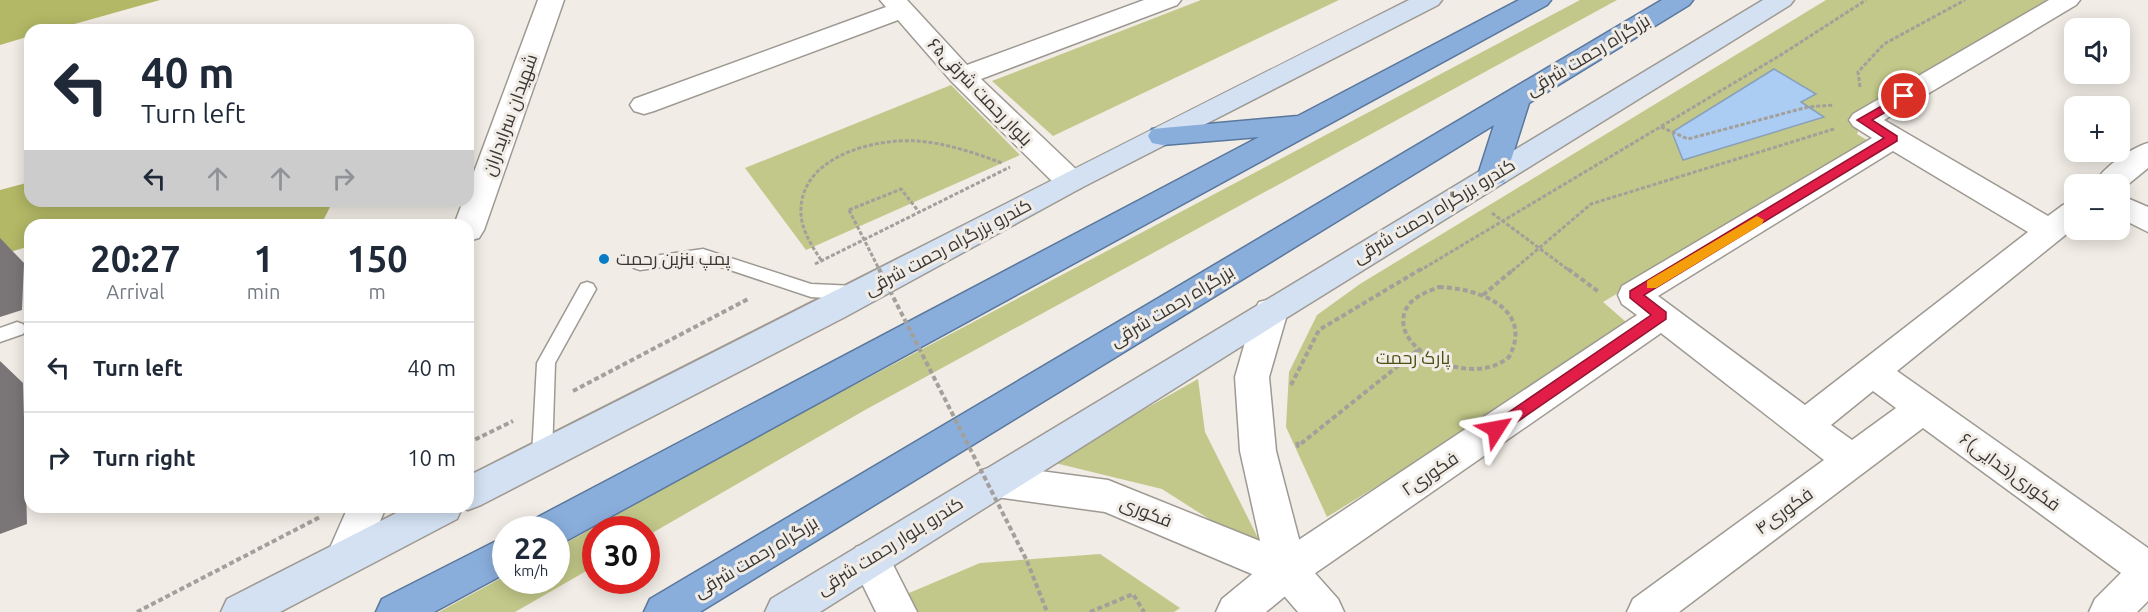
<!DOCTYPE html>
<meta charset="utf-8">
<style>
body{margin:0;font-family:Ubuntu,Cairo,sans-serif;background:#f2f2f3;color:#1f2937;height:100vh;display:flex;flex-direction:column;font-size:22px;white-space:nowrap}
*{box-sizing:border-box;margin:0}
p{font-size:20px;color:#747a83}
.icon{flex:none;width:33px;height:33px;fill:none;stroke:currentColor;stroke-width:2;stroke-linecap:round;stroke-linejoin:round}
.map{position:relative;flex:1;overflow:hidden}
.sheet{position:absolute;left:24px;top:219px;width:450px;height:294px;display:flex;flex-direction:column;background:#fff;border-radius:18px;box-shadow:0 3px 15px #0003}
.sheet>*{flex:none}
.banner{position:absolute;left:24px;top:24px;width:450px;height:183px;border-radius:18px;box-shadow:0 3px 15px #0003;background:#fff;color:#1f2937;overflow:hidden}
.buttons{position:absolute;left:2064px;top:18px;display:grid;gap:12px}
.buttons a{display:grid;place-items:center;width:66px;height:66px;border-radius:12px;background:#fff;box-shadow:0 3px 15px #0003;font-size:30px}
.speed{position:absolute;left:492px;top:516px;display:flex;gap:12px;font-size:30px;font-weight:700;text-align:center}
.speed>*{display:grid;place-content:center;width:78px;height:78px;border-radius:50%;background:#fff;box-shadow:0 3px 15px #0003;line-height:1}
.speed small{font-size:15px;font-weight:400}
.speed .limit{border:9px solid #d22;background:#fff;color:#111}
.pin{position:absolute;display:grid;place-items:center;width:51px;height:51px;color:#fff;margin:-26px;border:3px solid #fff;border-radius:50%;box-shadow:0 2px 6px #0007}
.me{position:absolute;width:66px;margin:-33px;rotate:56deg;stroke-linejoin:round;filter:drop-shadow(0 0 4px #0008)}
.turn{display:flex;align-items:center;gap:21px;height:126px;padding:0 18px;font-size:27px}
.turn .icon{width:78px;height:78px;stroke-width:2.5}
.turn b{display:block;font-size:42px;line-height:51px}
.lanes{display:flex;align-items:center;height:57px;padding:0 18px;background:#0003;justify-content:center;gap:30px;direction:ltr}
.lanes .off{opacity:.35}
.eta{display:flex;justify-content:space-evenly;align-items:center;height:102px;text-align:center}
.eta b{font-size:36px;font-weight:700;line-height:42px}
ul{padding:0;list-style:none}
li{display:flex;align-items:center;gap:18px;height:90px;padding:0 18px;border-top:2px solid #e0e1e3}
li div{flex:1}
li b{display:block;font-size:22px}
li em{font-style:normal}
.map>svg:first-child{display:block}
.green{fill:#c2c889}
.forest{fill:#b2b865}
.water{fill:#abcdf3;stroke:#89a0ba;stroke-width:1.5}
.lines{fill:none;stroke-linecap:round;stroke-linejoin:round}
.service-casing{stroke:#9e9992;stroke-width:3}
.minor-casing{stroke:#9e9992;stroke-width:3}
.tertiary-casing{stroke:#9e9992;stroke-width:3}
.secondary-casing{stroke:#9e9992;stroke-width:3}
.trunk-casing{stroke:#5a779c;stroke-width:3}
.path-far1{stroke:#a39f9a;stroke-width:3;stroke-dasharray:4 2;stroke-linecap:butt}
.path{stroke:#a39f9a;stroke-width:4;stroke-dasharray:5 3;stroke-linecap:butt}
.service{fill:#fff;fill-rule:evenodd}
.minor{fill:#fff;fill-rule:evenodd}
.tertiary{fill:#fff;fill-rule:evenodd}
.secondary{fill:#d3e1f2;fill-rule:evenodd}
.trunk{fill:#8aaedc;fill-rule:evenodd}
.path-bridge-far1{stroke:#a39f9a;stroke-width:3;stroke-dasharray:4 2;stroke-linecap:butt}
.path-bridge{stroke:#a39f9a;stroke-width:4;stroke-dasharray:5 3;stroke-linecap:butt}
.shaded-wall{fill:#7a7678}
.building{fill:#47444a;stroke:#7a7678;stroke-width:1.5}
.route{fill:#e11d48;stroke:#92132f;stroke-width:1.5}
.slow{fill:#f59e0b}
.poi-dot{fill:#087dc6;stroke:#f1ece5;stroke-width:2}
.labels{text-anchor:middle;stroke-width:6;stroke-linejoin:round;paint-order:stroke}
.street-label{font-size:18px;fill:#393734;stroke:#f1ece5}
.poi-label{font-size:18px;fill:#393734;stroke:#f1ece5;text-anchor:start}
.park-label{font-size:18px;fill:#4d5012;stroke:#f1ece5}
</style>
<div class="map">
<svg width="2148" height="612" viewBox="0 0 2148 612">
<rect width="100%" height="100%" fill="#f1ece5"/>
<!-- green -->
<g class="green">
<path d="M1201 0H1339L1053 136 992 81Z"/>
<path d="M1580 0H1617L865 410 647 536 646 530H596L595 566 515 612H439L505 576 506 580H556L557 548 779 425Z"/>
<path d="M1826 0H2049L1863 120 1857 134 1872 143 1603 302 1633 328 1327 517 1286 427 1289 372 1317 315 1360 284Z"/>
<path d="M951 85 1020 155 806 250 745 168Z"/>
<path d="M1198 379 1205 432 1267 556 1162 489 1051 462Z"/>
<path d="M1100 554 1180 608 1174 612H905L902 596 980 563Z"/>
</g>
<!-- forest -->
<g class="forest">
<path d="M0 0H160L53 30H30V36L0 45Z"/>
<path d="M30 182V201H333L321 225H30V246L0 255V190Z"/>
</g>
<!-- water -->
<path class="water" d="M1774 69 1816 94 1801 102 1824 117 1683 160 1673 135 1674 131Z"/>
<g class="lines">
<defs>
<g id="service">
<path d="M703 249 811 284 856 286 862 288 865 293 862 298 856 300 811 297 703 261 640 270 634 268 631 264 634 260 640 258Z"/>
<path d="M587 282 593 284 596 289 555 363 552 456 549 462 542 464 535 462 532 456 537 363 581 284Z"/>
<path d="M17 322 23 324 26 329 23 334 0 342V328Z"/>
</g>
<g id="minor">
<path d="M880 0H907L967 65 1144 0H1181L1177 5 981 79 1081 174 1085 181 1081 188 1070 191 1059 188 952 82 898 20 654 111 644 114 634 111 630 105 634 99 886 7Z"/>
<path d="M2049 0H2080L2076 5 1884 120 2048 216 2063 205 2074 202V228L1897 371 2148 548V601L2137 612H2089L2095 599 2121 573 1923 428 1679 612H1627L1633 599 1824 460 1661 333 1301 583 1266 612H1216L1222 599 1273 557 1637 315 1622 304 1618 295 1622 286 1872 138 1853 126 1849 120 1853 114ZM1893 151 2028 232 1805 405 1658 296ZM1873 391 1896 408 1852 440 1831 425Z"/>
<path d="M2148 143V168L2120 191V184H2094C2102 168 2131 148 2148 143Z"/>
<path d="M2120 195 2148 207V232L2120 218Z"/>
<path d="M870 542 884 547 917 612H876L850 559 856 547Z"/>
</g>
<g id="tertiary">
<path d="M538 0H564L484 230 479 238 468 241V225H454L463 201H468V188Z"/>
<path d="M1271 299 1283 302 1288 311 1269 377 1276 451 1305 562 1338 599 1344 612H1298L1273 583 1105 512 996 497 983 492 977 481 983 470 996 465 1108 480 1260 541 1240 451 1235 377 1254 311 1259 302Z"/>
<path d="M348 507H386L360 569 346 574 332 569 326 557Z"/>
</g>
<g id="secondary">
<path d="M1409 0H1442L1438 5 1081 188 845 317 481 505 468 510 462 508 457 519 280 612H221L227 599 408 507H468V476C783 319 1094 157 1409 0Z"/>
<path d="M1763 0H1794L1790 5 1283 320 820 612H765L771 599Z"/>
</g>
<g id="trunk">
<path d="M1519 0H1551L1547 5 564 542 556 544V530H531L536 518 1259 137 1162 145 1152 143 1148 136 1152 129 1298 116Z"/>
<path d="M1662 0H1693L1689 5 1529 103 1504 182 1493 185 1482 182 1478 175 1494 125 700 612H644L650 599Z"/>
<path d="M506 536V573L434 612H376L382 599Z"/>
</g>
</defs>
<!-- service casing -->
<use href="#service" class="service-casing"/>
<!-- minor casing -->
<use href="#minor" class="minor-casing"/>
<!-- tertiary casing -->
<use href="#tertiary" class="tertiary-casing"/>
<!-- secondary casing -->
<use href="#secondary" class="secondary-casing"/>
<!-- trunk casing -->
<use href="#trunk" class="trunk-casing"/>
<!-- path-far1 -->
<g class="path-far1">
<path d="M1860 87 1858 72 1884 44 1965 0"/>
<path d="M1661 127 1688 139 1808 107 1834 105"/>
<path d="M849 210 901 189 919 212"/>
<path d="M1492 213 1570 271"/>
<path d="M821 260C812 246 802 231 801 214 798 157 874 138 917 141 946 143 975 153 1002 163"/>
<path d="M815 264 1010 167"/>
<path d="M1419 271 1784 53 1866 0"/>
<path d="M1512 271 1591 204 1834 129"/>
</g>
<!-- path -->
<g class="path">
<path d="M1568 269 1599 292"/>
<path d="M1439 287C1477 288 1535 308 1509 357 1472 389 1390 351 1405 311 1411 297 1427 292 1439 287Z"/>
<path d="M1483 295 1514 269"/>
<path d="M1291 385 1319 330 1421 269"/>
<path d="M573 391 750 298"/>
<path d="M1297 442 1298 446 1418 350"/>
<path d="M468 443 513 421"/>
<path d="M1027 561 1047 612"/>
<path d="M137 612 320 517"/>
<path d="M1090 612 1133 594 1144 612"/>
</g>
<!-- service -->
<use href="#service" class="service"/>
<!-- minor -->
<use href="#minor" class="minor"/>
<!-- tertiary -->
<use href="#tertiary" class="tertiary"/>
<!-- secondary -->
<use href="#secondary" class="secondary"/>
<!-- trunk -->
<use href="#trunk" class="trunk"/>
<!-- path-bridge-far1 -->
<path class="path-bridge-far1" d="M849 210 880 271"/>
<!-- path-bridge -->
<path class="path-bridge" d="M879 269 1027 561"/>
</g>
<!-- shaded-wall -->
<g class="shaded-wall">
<path d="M0 238 24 263 22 310 0 317Z"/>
<path d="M0 361 23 383 27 524 0 534Z"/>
</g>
<!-- building -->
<path class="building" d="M0 446 1 502 0 503Z"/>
<!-- route -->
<path class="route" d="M1904 93 1910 96 1908 99 1872 120 1897 136V141L1644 295 1666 312V319L1501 433H1490L1488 429 1490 425 1651 315 1630 298V291L1884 138 1857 120Z"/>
<!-- slow -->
<path class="slow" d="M1757 216 1764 220 1762 224 1656 288H1647V281Z"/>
<!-- markers -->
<circle class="poi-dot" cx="604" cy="259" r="6"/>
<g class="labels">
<!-- street labels -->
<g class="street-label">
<text transform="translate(1588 55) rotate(-31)" y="6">بزرگراه رحمت شرقی</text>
<text transform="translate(980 92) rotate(46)" y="6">بلوار رحمت شرقی۶۵</text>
<text transform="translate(510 115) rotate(-70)" y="6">شهیدان سرایداران</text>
<text transform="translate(1434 211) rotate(-31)" y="6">کندرو بزرگراه رحمت شرقی</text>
<text transform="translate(948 247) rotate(-28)" y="6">کندرو بزرگراه رحمت شرقی</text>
<text transform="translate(1172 306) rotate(-31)" y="6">بزرگراه رحمت شرقی</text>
<text transform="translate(2010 472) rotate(36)" y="6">۶فکوری(خدایی)</text>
<text transform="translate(1430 474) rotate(-34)" y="6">فکوری۲</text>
<text transform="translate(1784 511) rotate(-36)" y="6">فکوری۴</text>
<text transform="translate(1146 512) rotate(22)" y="6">فکوری</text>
<text transform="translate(890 546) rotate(-32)" y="6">کندرو بلوار رحمت شرقی</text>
<text transform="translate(756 557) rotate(-31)" y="6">بزرگراه رحمت شرقی</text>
</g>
<!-- poi labels -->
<g class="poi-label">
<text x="616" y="265">پمپ بنزین رحمت</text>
</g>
<!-- park labels -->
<g class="park-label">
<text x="1413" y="364">پارک رحمت</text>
</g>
</g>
</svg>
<div class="buttons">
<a><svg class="icon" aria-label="sound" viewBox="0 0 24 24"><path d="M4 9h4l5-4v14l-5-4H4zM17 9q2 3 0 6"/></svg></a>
<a>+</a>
<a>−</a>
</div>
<div class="speed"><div>22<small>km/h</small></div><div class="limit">30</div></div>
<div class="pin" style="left:1904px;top:96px;background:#d93025"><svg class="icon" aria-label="arrive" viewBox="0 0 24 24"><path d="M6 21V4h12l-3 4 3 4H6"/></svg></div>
<svg class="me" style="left:1496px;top:429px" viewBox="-20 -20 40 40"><path d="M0-17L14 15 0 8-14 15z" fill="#e11d48" stroke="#fff" stroke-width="4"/></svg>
<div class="banner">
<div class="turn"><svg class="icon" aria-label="left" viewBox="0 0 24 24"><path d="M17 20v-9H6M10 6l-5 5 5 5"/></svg><div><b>40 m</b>Turn left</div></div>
<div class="lanes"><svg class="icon" aria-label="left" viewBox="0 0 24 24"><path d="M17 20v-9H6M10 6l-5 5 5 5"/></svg><svg class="icon off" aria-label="ahead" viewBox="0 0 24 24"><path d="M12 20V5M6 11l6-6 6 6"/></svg><svg class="icon off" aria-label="ahead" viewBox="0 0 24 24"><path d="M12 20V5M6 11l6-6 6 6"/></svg><svg class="icon off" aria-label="right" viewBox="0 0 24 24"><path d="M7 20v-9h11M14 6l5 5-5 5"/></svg></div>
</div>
<section class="sheet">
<div class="eta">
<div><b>20:27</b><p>Arrival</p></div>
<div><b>1</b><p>min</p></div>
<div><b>150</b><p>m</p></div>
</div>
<ul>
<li><svg class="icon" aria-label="left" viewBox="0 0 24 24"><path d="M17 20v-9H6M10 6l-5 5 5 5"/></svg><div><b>Turn left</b></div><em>40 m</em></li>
<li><svg class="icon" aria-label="right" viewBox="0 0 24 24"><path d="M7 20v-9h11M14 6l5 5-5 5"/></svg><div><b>Turn right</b></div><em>10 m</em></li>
</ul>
</section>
</div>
